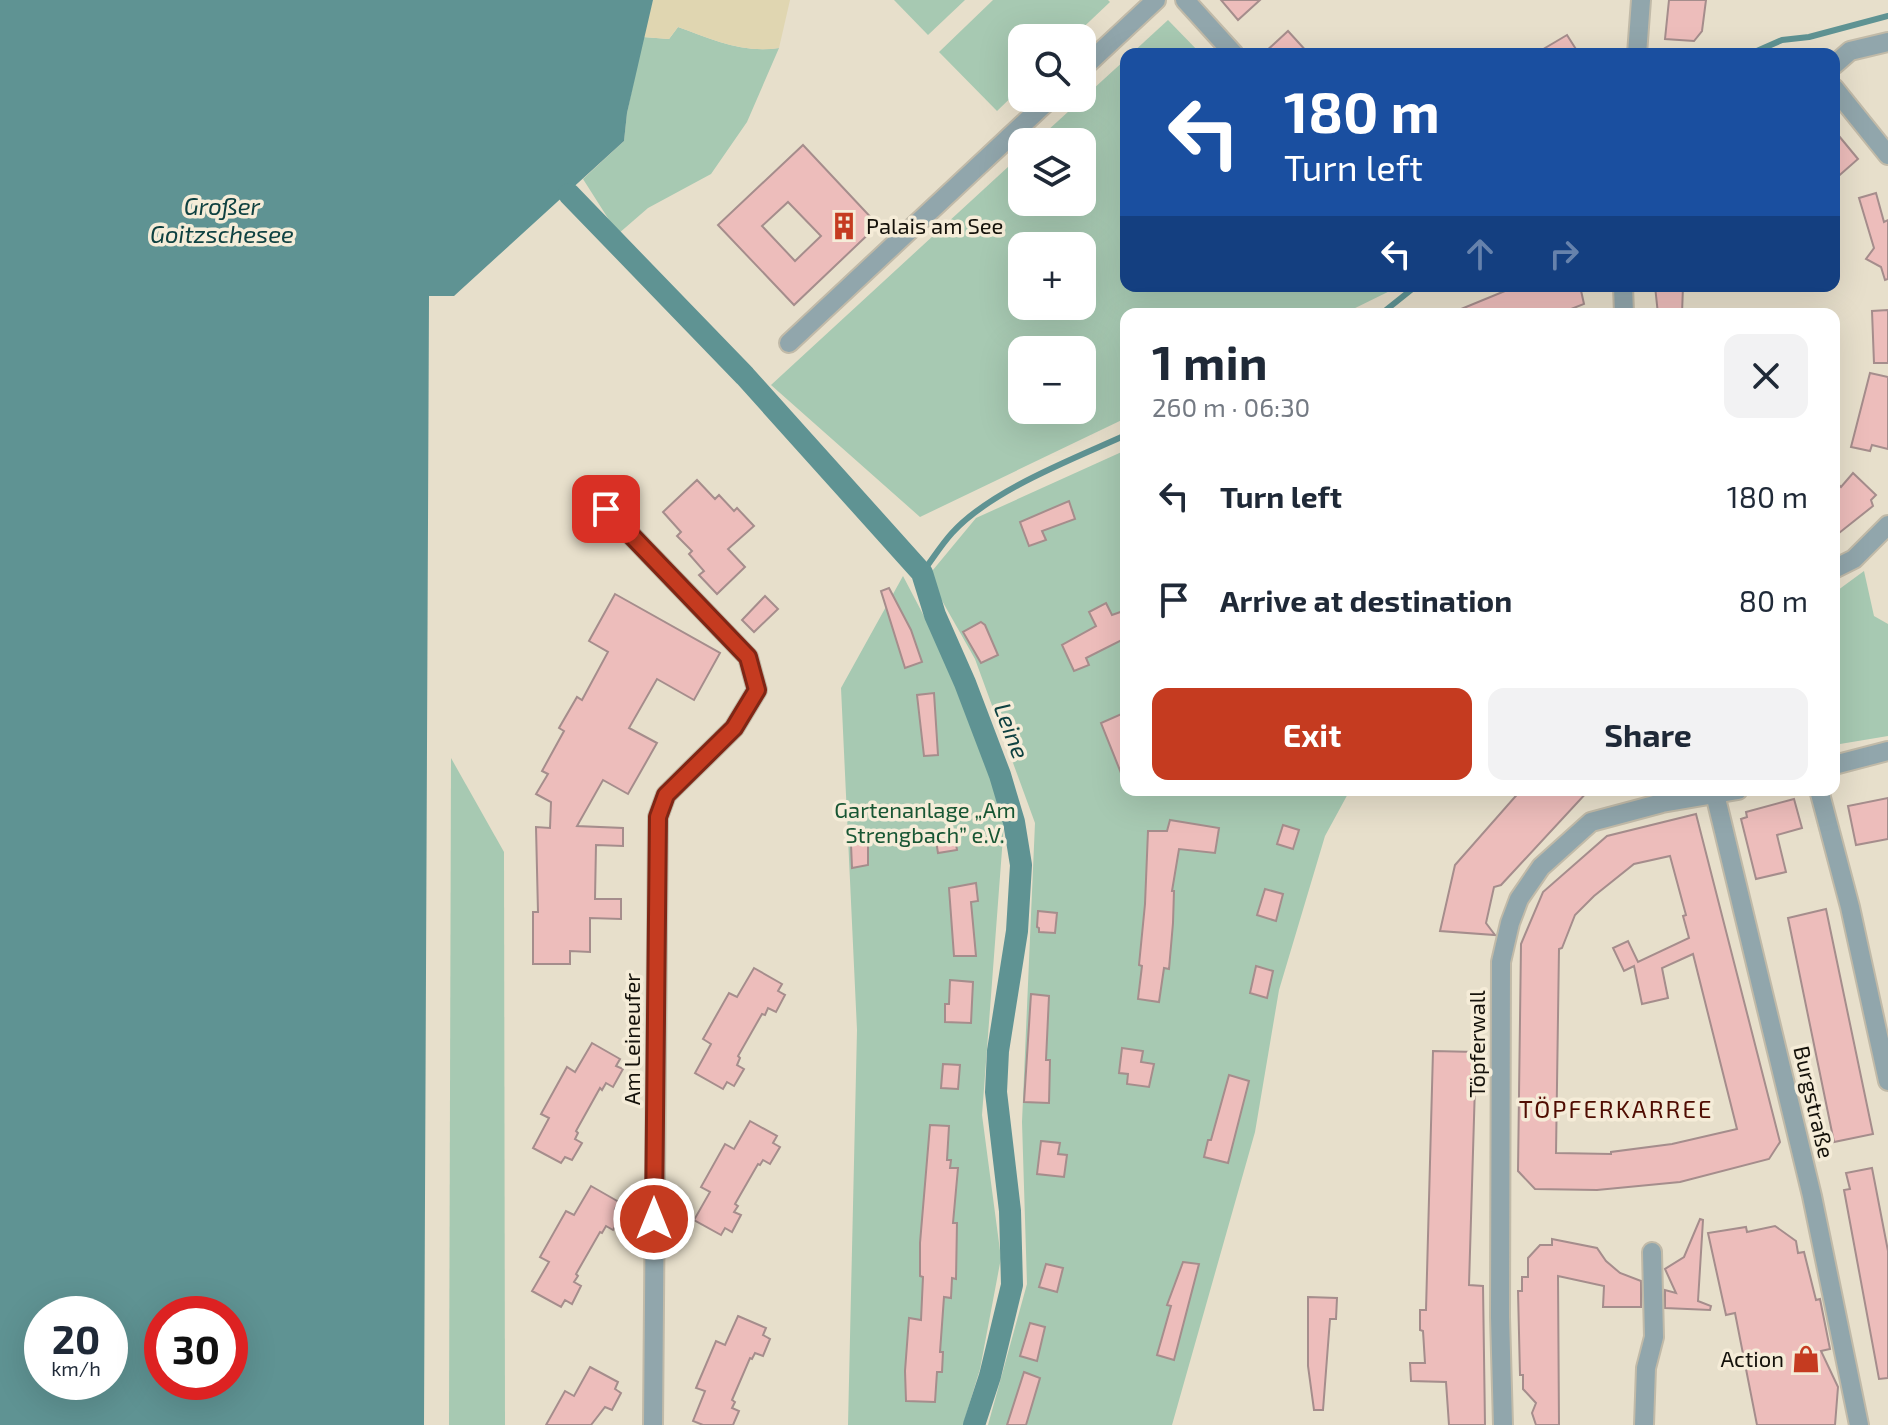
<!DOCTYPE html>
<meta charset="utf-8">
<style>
body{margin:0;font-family:"Exo 2",sans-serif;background:#f2f2f3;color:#1f2937;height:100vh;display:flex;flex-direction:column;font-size:30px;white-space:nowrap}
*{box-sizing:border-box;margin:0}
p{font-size:26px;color:#747a83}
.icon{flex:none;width:44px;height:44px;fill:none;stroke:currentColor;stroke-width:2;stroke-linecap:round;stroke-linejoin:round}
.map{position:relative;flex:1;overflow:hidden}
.drawer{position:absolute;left:1120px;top:308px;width:720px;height:488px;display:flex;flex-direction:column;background:#fff;border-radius:16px;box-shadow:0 8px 32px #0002}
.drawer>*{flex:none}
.hud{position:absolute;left:1120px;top:48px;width:720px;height:244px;border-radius:16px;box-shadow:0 8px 32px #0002;background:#1a4fa0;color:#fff;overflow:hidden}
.tools{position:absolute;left:1008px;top:24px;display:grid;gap:16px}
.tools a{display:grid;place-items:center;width:88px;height:88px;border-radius:16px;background:#fff;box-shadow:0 8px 32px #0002;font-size:40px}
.speed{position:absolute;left:24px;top:1296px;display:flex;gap:16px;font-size:40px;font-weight:700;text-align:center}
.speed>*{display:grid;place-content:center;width:104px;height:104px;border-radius:50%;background:#fff;box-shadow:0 8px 32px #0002;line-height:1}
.speed small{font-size:20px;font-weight:400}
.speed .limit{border:12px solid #d22;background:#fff;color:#111}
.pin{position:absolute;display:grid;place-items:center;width:68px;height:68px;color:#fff;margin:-34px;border-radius:16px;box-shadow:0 4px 12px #0006}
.me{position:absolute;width:88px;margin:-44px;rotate:0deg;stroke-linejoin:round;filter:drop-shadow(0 0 6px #0008)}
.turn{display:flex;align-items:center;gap:28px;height:168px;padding:0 32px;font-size:36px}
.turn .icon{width:104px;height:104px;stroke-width:2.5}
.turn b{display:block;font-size:56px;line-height:68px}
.lanes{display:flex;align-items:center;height:76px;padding:0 32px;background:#0003;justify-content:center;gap:40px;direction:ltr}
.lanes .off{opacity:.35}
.round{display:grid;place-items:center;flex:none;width:84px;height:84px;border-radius:16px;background:#f2f2f3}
.overview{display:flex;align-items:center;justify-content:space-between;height:136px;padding:0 32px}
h1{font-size:48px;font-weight:700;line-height:60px}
.action{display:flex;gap:16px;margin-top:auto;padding:16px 32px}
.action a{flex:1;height:92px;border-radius:16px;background:#c53b20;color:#fff;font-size:32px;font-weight:700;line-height:92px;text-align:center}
.action a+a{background:#f2f2f3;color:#1f2937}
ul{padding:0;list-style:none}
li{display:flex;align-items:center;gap:24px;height:104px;padding:0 32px}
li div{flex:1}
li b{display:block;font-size:30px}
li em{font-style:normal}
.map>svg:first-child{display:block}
.green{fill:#a7c9b2;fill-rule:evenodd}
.sand{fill:#e0d6b1}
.water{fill:#5f9393;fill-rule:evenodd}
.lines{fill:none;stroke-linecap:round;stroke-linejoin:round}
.stream{stroke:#5f9393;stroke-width:6}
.canal{stroke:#5f9393;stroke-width:22}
.building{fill:#edbdbb;stroke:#a58d8c;stroke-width:2;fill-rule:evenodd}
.minor-casing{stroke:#c1baa8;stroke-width:22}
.minor{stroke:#91a6ac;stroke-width:18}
.route-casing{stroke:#802615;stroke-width:20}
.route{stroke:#c53b20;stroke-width:14}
.labels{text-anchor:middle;stroke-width:7;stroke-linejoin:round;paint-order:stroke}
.poi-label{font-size:22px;fill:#15120b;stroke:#f5ecd8;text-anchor:start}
.park-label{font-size:22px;fill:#175633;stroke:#f5ecd8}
.street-label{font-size:22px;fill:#15120b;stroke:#f5ecd8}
.water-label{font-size:24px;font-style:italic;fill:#0e4141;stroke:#f5ecd8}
.neighbourhood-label{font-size:24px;letter-spacing:2px;fill:#500d02;stroke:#f5ecd8}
</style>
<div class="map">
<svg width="1888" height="1425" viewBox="0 0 1888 1425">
<rect width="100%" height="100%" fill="#e7dfcb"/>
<!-- green -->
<g class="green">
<path d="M894 0H965L928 35Z"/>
<path d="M993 0H1108L1110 2 1072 38H1022V87L997 111 939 52Z"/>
<path d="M1168 20 1201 54H1131Z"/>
<path d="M678 27C711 39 744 54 779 48L747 122 711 174 648 208 618 234 583 179 624 141 627 113 643 37 669 39Z"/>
<path d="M1126 59V286H1400L1343 314H1126V418L920 517 771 385 1022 154V202H1082V142H1035ZM1082 246V306H1022V246ZM1082 350V410H1022V350Z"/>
<path d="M1126 450V790H1350L1325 836 1279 990 1255 1132 1172 1425H988L1027 1284 1022 1122 1035 823 975 659 928 576 976 518Z"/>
<path d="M1864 571 1874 616 1888 624V736L1834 745V593Z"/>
<path d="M903 576 949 664 1005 810 982 1115 1001 1258 980 1369 963 1425H848L857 1030 841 688Z"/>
<path d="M451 758 504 852 505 1425H449Z"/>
</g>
<!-- sand -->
<path class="sand" d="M653 0H790L779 48C744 54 711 39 678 27L669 39 643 37Z"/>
<!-- water -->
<path class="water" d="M0 0H653L627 113 624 141 454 296H429L424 1425H0ZM110 1314V1382H42V1314ZM230 1314V1382H162V1314Z"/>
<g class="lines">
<!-- stream -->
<g class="stream">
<path d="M1750 54 1782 40 1809 37 1888 16"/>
<path d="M1381 314 1416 286"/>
<path d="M922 573C932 560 941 545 952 533 991 490 1073 459 1126 435"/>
</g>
<!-- canal -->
<path class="canal" d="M569 194 745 376 922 573 935 615 965 683 1000 775 1014 822 1021 865 1017 931 998 1051 996 1092 1010 1211 1012 1285 990 1376 974 1425"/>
</g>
<!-- building -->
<g class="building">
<path d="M1221 0H1260L1238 20Z"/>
<path d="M1669 0H1706L1702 31 1694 41 1665 39Z"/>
<path d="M1288 31 1309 54H1263Z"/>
<path d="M1567 35 1579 54H1535Z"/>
<path d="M1834 130 1858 159 1834 180Z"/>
<path d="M803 145 878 225 794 305 718 225ZM788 202 821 236 795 261 762 226Z"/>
<path d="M1876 193 1884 222 1888 220V279L1885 280 1881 267 1866 259 1874 248 1859 198Z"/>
<path d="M1517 286H1580L1584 304 1571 309 1574 314H1449Z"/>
<path d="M1655 286H1683L1682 314H1658Z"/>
<path d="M1888 310V363H1874L1872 311Z"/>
<path d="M1870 373 1888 377V449L1872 445 1870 451 1851 447Z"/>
<path d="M1853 473 1876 495 1871 500 1873 506 1834 537V480L1841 487Z"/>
<path d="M697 480 715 499 719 495 734 511 737 508 754 526 728 549 745 567 717 594 699 575 704 571 689 554 692 551 677 536 681 532 663 512Z"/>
<path d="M1069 501 1075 519 1042 531 1046 540 1029 546 1020 522Z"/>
<path d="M889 588 911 630 922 662 905 668 881 591Z"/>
<path d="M615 594 720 653 694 700 657 679 629 728 657 743 628 794 603 780 577 826 623 828V846L596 845 595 899H621V919L590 918V952L570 951V964H533V912H538L536 827 550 828 551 802 536 794 548 774 542 771 564 731 559 728 577 697 582 700 608 652 589 641Z"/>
<path d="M765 596 778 609 754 632 742 620Z"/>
<path d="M1106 603 1112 615 1126 610V638L1086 658 1089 665 1074 671 1062 645 1096 626 1089 612Z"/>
<path d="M981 622 985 625 998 655 981 663 963 632Z"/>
<path d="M934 693 938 755 924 756 917 695Z"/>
<path d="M1126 712V783H1125L1101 723Z"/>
<path d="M1521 790H1589L1501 885 1494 887 1486 923 1495 935 1440 931 1455 865Z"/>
<path d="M1888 798V839L1856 845 1848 806Z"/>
<path d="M1794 799 1802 828 1777 835 1786 872 1756 879 1741 819 1747 817 1746 812Z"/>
<path d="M1696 814 1780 1142 1769 1159 1680 1182 1597 1190 1535 1189 1518 1171 1521 944 1543 892 1607 836ZM1670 856 1686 915 1683 916 1689 938 1638 962 1628 941 1613 948 1624 971 1634 966 1642 1004 1668 998 1662 968 1693 954 1737 1129 1672 1144 1611 1152V1154L1556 1153 1559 949 1562 948 1575 915 1594 896 1634 864Z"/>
<path d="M1170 820 1219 828 1215 853 1179 849 1172 891H1174L1173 923 1169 969 1164 968 1159 1002 1138 999 1142 966 1139 965 1145 904 1148 831H1167Z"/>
<path d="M1283 825 1299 830 1293 849 1277 844Z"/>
<path d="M954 832 957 850 938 853 935 835Z"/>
<path d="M868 843V865L852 868 851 844Z"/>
<path d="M976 883 978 901 971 902 976 956H954L949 888Z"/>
<path d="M1265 889 1283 894 1276 921 1257 915Z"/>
<path d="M1826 909 1873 1134 1834 1142 1788 918Z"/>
<path d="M1038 911 1057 913 1055 933 1039 932V928L1037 927Z"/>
<path d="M1256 966 1273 971 1267 998 1250 993Z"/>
<path d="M754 968 782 984 778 991 785 995 776 1012 768 1008 765 1015 762 1014 738 1056 740 1058 737 1065 744 1069 734 1086 727 1082 723 1089 695 1073 711 1044 703 1039 729 993 737 997Z"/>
<path d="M950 980 973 982 971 1023 945 1022V1004H949Z"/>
<path d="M1031 994 1049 996 1046 1060H1050L1049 1103 1024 1102Z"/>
<path d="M592 1043 620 1059 616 1066 623 1069 613 1087 606 1083 602 1090 600 1088 576 1131 578 1133 575 1139 582 1143 572 1160 565 1157 561 1163 533 1148 549 1118 541 1114 567 1067 575 1072Z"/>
<path d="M1122 1048 1143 1051 1141 1062 1154 1064 1149 1087 1127 1084 1128 1074 1119 1073Z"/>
<path d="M1433 1051 1476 1052 1469 1285 1483 1286 1485 1425H1449L1446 1382 1411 1381 1410 1363H1425L1423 1331 1420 1330V1310H1426Z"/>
<path d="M943 1064 960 1065 958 1089 941 1088Z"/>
<path d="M1229 1075 1249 1081 1228 1163 1204 1157 1208 1140H1211Z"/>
<path d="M750 1121 777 1136 773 1143 780 1147 770 1164 763 1160 760 1165 758 1164 735 1204 738 1206 734 1212 741 1215 732 1232 725 1228 721 1235 694 1220 710 1192 701 1187 725 1144 734 1149Z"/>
<path d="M930 1125 949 1126 947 1160H951L950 1168H958L953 1223H957L956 1279 952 1278 951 1298 944 1297 940 1352H943L942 1372H937L935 1402 906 1401 905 1371 909 1318 921 1320 923 1277 920 1276V1243Z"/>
<path d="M1041 1141 1060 1143 1058 1154 1067 1155 1064 1177 1037 1174Z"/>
<path d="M1872 1168 1888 1251V1378L1879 1379 1844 1190 1850 1189 1846 1173Z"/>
<path d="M591 1186 619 1202 615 1209 623 1213 613 1230 606 1226 602 1233 600 1232 576 1274 578 1276 574 1282 581 1286 572 1304 565 1300 561 1307 532 1291 549 1262 540 1257 566 1211 574 1215Z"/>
<path d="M1700 1219 1703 1220 1698 1301 1711 1306 1710 1310 1665 1308V1290L1676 1293 1665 1269 1684 1257Z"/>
<path d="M1775 1226 1796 1241 1798 1253 1804 1252 1816 1300 1820 1299 1830 1349 1821 1351 1838 1387 1835 1425H1757L1735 1313 1726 1315 1708 1233 1746 1227 1747 1232Z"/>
<path d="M1552 1239 1597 1248 1606 1261 1620 1273 1641 1281V1307H1603L1604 1286 1558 1276 1559 1425H1536L1532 1413 1536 1403 1523 1389V1375H1520L1518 1291H1522V1277H1528V1258L1540 1245H1552Z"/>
<path d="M1183 1262 1199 1264 1174 1360 1157 1355 1171 1306 1167 1305Z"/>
<path d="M1046 1264 1063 1268 1057 1292 1039 1287Z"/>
<path d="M1308 1297 1337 1298 1336 1319H1330L1323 1410H1314L1308 1366Z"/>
<path d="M738 1316 766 1328 763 1335 770 1339 763 1356 755 1353 752 1359 750 1358 732 1400 735 1402 732 1408 739 1411 733 1425H703L693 1421 705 1391 696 1388 716 1341 725 1345Z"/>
<path d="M1030 1323 1045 1327 1037 1361 1020 1356Z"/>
<path d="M590 1367 618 1382 615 1389 621 1393 612 1410 605 1407 591 1425H546L565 1391 574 1396Z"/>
<path d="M1024 1372 1040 1378 1026 1425H1007Z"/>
</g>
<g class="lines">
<defs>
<g id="minor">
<path d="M1185 0 1234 54"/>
<path d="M1637 54 1641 0"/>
<path d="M1834 65 1850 51 1888 42"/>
<path d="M1082 69 1156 0"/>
<path d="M1834 88 1888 155"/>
<path d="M1623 286 1624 314"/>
<path d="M789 343 1051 98"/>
<path d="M606 509 748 657 757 690 734 728 666 795 658 817 653 1425"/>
<path d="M1834 569 1854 559 1888 525"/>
<path d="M1834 765 1888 751"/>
<path d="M1714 790 1812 1196 1859 1425"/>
<path d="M1819 790 1850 907 1888 1081"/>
<path d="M1503 1425 1500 1317 1501 962 1510 923 1519 899 1541 867 1591 822 1662 803 1738 790"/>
<path d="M1644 1425 1646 1368 1654 1337 1652 1252"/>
</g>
</defs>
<!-- minor casing -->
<use href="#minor" class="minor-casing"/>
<!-- minor -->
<use href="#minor" class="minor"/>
</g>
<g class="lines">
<defs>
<path id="route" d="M606 509 748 657 757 690 734 728 666 795 658 817 654 1219"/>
</defs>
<!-- route casing -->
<use href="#route" class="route-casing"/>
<!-- route -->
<use href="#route" class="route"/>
</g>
<!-- icons -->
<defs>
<symbol id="building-bare" viewBox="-9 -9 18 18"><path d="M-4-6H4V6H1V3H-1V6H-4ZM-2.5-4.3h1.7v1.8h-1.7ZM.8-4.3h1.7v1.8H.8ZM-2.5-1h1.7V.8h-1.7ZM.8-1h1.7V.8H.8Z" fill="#c53b20" stroke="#f5ecd8" stroke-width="2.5" paint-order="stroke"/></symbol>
<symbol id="shop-bare" viewBox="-9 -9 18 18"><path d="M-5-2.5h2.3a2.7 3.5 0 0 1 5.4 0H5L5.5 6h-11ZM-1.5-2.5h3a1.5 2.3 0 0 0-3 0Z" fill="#c53b20" stroke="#f5ecd8" stroke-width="2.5" paint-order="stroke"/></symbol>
</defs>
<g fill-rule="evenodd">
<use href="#building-bare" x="824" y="206" width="40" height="40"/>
<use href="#shop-bare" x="1786" y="1339" width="40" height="40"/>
</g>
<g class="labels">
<!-- poi labels -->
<g class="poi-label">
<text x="866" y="234">Palais am See</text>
<text x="1784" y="1367" text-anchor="end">Action</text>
</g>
<!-- park labels -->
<g class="park-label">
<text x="925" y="818">Gartenanlage „Am<tspan x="925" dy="25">Strengbach” e.V.</tspan></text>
</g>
<!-- street labels -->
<g class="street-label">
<text transform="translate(632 1039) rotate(-90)" y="8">Am Leineufer</text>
<text transform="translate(1477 1044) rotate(-90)" y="8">Töpferwall</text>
<text transform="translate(1814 1102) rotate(77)" y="8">Burgstraße</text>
</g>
<!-- water labels -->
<g class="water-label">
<text x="222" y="215">Großer<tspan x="222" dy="28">Goitzschesee</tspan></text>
<text transform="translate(1011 731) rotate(69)" y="8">Leine</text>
</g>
<!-- neighbourhood labels -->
<g class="neighbourhood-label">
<text x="1616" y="1118">TÖPFERKARREE</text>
</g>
</g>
</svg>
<div class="tools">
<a><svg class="icon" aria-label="search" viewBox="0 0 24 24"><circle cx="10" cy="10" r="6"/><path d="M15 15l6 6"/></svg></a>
<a><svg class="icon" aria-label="layers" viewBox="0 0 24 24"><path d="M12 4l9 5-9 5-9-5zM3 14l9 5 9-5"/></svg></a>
<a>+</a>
<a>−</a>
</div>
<div class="speed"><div>20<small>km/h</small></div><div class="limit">30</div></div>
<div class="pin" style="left:606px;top:509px;background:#d93025"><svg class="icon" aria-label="arrive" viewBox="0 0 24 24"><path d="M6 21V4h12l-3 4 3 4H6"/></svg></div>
<svg class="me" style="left:654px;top:1219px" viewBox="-20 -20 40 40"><circle r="17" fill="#c53b20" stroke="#fff" stroke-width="3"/><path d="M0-11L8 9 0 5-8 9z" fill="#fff"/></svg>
<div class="hud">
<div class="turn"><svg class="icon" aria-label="left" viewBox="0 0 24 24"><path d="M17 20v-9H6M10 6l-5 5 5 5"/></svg><div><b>180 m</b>Turn left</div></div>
<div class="lanes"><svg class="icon" aria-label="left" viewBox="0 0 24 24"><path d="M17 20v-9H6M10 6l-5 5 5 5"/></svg><svg class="icon off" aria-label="ahead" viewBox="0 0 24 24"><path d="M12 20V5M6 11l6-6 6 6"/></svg><svg class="icon off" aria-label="right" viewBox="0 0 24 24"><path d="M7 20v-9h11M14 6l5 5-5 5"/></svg></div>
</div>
<section class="drawer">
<div class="overview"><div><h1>1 min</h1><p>260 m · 06:30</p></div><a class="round"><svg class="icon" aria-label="close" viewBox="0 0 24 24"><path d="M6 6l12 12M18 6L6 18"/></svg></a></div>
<ul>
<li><svg class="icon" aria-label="left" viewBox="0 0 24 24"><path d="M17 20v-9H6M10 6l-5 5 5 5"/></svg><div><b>Turn left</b></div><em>180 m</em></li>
<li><svg class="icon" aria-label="arrive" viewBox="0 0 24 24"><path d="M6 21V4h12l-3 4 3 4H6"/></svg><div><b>Arrive at destination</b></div><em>80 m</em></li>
</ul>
<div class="action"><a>Exit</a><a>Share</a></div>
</section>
</div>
